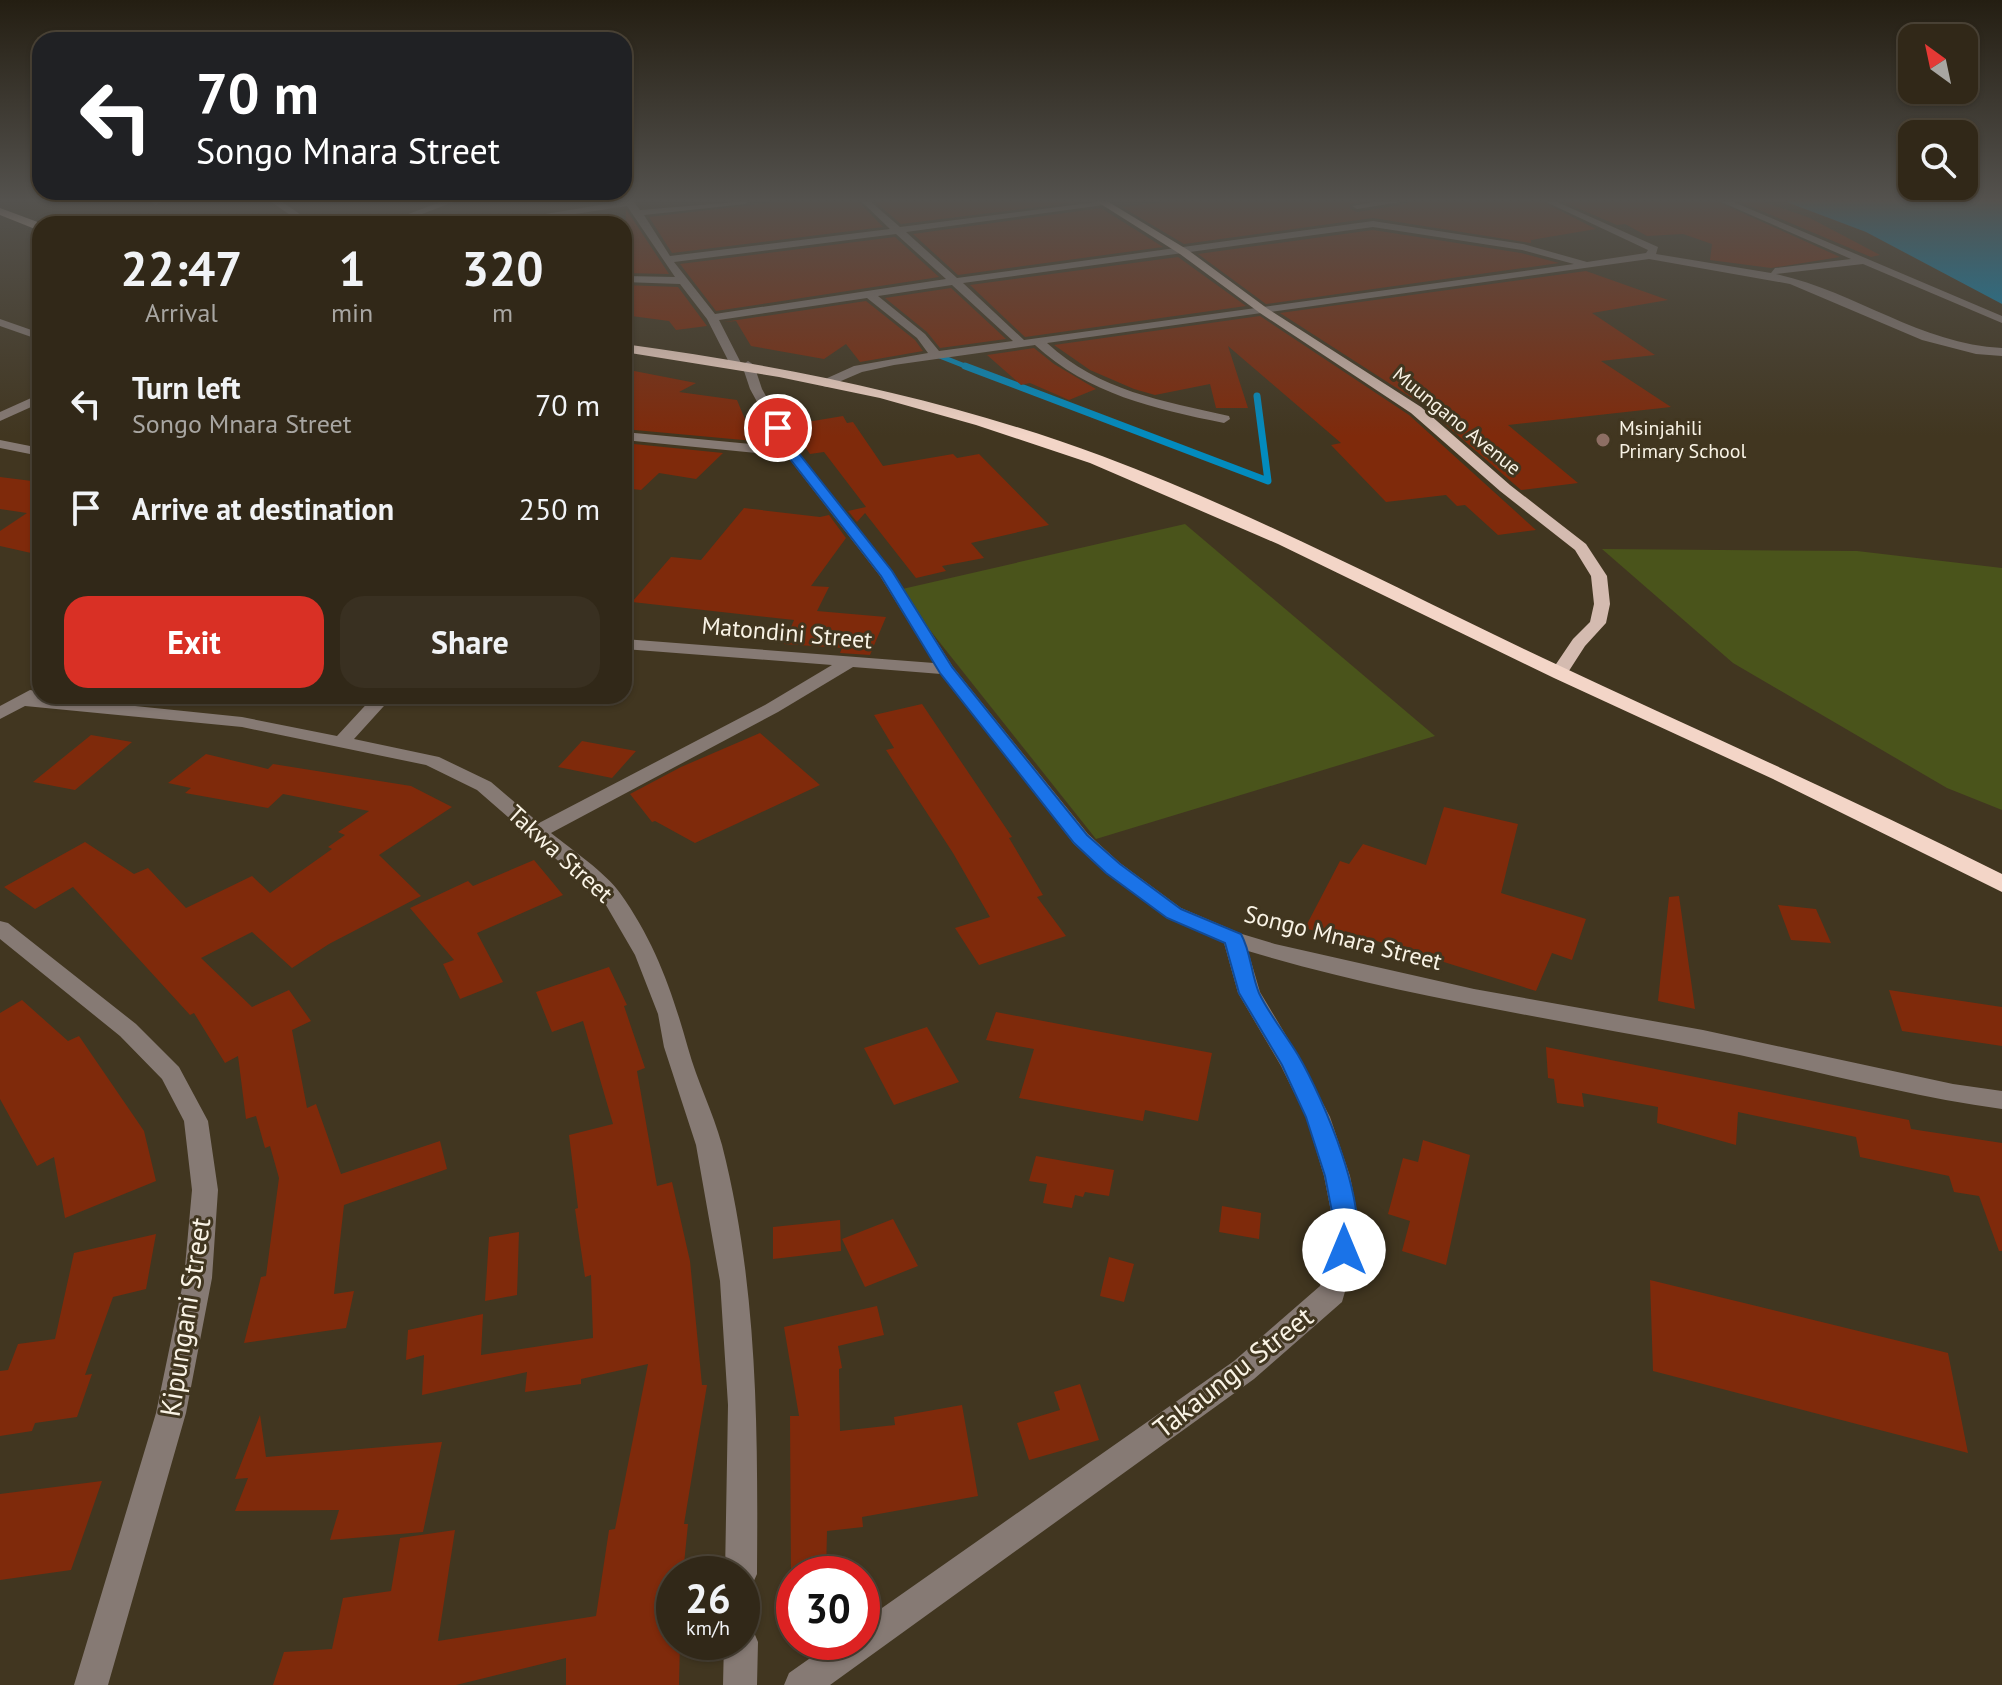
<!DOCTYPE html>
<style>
body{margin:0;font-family:"PT Sans",sans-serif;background:#393021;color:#f1f3f6;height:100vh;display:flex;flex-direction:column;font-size:30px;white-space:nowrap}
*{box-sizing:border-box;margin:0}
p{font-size:26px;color:#a8a6a2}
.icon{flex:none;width:44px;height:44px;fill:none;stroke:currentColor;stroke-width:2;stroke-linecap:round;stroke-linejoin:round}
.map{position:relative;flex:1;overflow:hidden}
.panel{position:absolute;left:32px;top:216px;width:600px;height:488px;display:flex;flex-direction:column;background:#312818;border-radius:24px;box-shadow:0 2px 6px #0004,0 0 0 2px #4c4437}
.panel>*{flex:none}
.guide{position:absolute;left:32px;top:32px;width:600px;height:168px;border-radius:24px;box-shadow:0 2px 6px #0004,0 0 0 2px #4c4437;background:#202124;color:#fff;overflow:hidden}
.needle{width:52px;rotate:327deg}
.tools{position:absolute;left:1898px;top:24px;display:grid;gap:16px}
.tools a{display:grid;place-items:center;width:80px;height:80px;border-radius:16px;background:#312818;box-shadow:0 2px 6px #0004,0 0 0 2px #4c4437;font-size:40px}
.speed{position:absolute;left:656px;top:1556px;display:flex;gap:16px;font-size:40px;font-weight:700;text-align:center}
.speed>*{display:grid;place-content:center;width:104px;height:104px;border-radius:50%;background:#312818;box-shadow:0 2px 6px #0004,0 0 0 2px #4c4437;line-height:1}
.speed small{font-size:20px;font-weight:400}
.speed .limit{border:12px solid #d22;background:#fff;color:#111}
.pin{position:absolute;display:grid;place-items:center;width:68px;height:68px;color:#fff;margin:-34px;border:4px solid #fff;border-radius:50%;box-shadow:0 2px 8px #0007}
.me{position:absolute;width:88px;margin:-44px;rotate:0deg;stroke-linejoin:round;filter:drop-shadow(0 0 6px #0008)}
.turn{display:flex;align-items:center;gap:28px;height:168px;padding:0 32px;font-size:36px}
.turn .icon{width:104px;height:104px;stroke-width:2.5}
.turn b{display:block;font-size:56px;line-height:68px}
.eta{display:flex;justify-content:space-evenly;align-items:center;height:136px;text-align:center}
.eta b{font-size:48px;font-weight:800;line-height:56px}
.cta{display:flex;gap:16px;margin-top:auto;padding:16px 32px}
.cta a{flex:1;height:92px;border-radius:24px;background:#d93025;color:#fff;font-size:32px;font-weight:800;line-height:92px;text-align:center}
.cta a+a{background:#393021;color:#f1f3f6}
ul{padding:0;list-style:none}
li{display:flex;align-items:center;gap:24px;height:104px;padding:0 32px}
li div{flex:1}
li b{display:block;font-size:30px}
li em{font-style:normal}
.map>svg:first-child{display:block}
.green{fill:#4a541b}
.water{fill:#038bbe}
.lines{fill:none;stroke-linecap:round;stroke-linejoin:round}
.stream-far1{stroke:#038bbe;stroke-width:5}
.stream{stroke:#038bbe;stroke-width:7}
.building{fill:#7f2a0b}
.minor{fill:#867a74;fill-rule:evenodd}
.major{fill:#d4bbb0;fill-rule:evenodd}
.highway{fill:#f3d5c7;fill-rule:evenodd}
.route{fill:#1a73e8;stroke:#114b97;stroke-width:2}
.education-dot{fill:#8d6e63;stroke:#413620;stroke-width:3}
.labels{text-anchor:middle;stroke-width:6;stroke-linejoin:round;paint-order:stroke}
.far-street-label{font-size:20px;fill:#f9f3e5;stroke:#413620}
.far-poi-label{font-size:20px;fill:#f9f3e5;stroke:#413620;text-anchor:start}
.street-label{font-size:24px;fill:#f9f3e5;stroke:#413620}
.near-street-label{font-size:28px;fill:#f9f3e5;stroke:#413620}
</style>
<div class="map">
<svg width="2002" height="1685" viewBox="0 0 2002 1685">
<rect width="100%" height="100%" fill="#413620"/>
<!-- green -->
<g class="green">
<path d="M1185 524 1435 736 1096 839 898 590Z"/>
<path d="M1602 549 1857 551 2002 568V810L1947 788 1733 663Z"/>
</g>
<!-- water -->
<path class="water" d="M1784 201H2002V304L1866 232Z"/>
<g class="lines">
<!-- stream-far1 -->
<path class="stream-far1" d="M937 355 970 368"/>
<!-- stream -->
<path class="stream" d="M965 366 1268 481 1257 396"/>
</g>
<!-- building -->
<g class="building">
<path d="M786 201H858L883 227 672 253 649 217Z"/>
<path d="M874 201H1086L901 224Z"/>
<path d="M1176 201H1366L1350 204V209L1357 212 1406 204 1409 201H1541L1596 229 1531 240V243L1373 218 1184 244 1122 207Z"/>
<path d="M1561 201H1716L1840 257 1771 268 1710 260 1712 244 1683 234 1647 236 1625 224 1617 225Z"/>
<path d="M1738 201 1764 202 1810 218 1880 255 1871 257Z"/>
<path d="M1101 208 1163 247 958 275 913 234Z"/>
<path d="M626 209 669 274 624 273Z"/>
<path d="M1373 230 1521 253 1559 263 1266 304 1198 254Z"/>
<path d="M895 237 939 277 716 311 680 264Z"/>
<path d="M1178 257 1246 306 1025 337 970 285Z"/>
<path d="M1586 271 1668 300 1592 313 1655 355 1601 361 1671 407 1508 425 1578 483 1521 490 1423 405 1280 313Z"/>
<path d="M624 285 678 287 707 326 676 330 669 321 624 315Z"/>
<path d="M951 288 1006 339 940 348 927 332 885 298Z"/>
<path d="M866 301 915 340 923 351 860 362 846 344 824 359 751 346 736 321 724 322Z"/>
<path d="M1260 316 1409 415 1536 530 1498 535 1465 505 1457 506 1446 495 1386 502 1331 445 1341 443 1228 346 1248 408H1216L1210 384 1155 395 1134 389 1090 370 1054 345Z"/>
<path d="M1034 348 1054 364 1096 389 1069 400 1030 383 1021 385 987 355Z"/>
<path d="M624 369 696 383 679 392 737 400 754 441 624 429Z"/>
<path d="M843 416 847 423 853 422 883 466 953 454 957 458 979 454 1049 525 971 543 984 558 942 566 946 571 916 578 865 513 857 522 848 511 866 507 824 452 810 454 789 425Z"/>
<path d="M624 443 723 453 696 479 659 473 641 490 624 488Z"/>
<path d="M0 477 40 482V555L0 546V531L27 513 0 509Z"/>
<path d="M744 508 820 517 829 515 846 538 811 586 829 587 817 611 886 617 870 655 840 653 842 648 784 644 794 620 632 602 671 557 701 560Z"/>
<path d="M922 704 1012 837 1009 838 1043 895 1037 897 1066 936 979 965 955 928 990 917 953 853 886 750 894 748 874 715Z"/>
<path d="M760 733 820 785 695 843 655 821 652 822 630 794 681 767Z"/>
<path d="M91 735 132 742 75 790 33 782Z"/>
<path d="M582 741 636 751 612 778 558 767Z"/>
<path d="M206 754 268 769 273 764 411 786 452 807 379 855 421 896 329 944 292 968 252 932 201 958 252 1007 289 990 311 1021 292 1030 307 1108 316 1104 341 1174 440 1141 447 1169 344 1205 334 1294 354 1291 346 1328 244 1343 261 1277 266 1276 279 1178 270 1146 265 1148 256 1116 246 1119 238 1056 225 1063 194 1013 190 1015 73 887 35 909 4 887 85 842 134 874 148 868 186 908 252 876 270 893 332 849 328 847 345 835 338 832 369 811 283 794 268 808 185 793 191 788 168 783Z"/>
<path d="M1444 807 1518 824 1501 893 1586 919 1572 960 1552 953 1536 991 1345 931 1341 939 1305 928 1340 861 1349 864 1363 844 1426 865Z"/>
<path d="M534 860 563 895 477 933 503 982 460 999 443 964 454 960 410 908 468 881 473 886Z"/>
<path d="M1679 896 1695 1009 1658 1001 1669 897Z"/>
<path d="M1778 905 1816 909 1831 943 1791 940Z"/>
<path d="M609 967 627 1005 624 1006 645 1068 637 1071 657 1186 672 1182 690 1261 702 1385H707L684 1524H688L683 1574H674V1642H680L679 1685H566V1658L456 1685H273L284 1652 332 1649 343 1598 391 1591 400 1538 455 1530 438 1641 596 1616 609 1530 615 1529 648 1364 581 1379V1384L525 1392 527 1372 422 1395 424 1355 406 1360 408 1330 483 1314 481 1355 593 1338 591 1275 585 1277 575 1209 578 1208 569 1135 613 1124 583 1021 552 1032 536 992Z"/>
<path d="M1889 990 2002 1007V1046L1902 1031Z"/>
<path d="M22 1000 68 1041 79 1036 144 1131 156 1181 65 1218 54 1157 37 1166 0 1099V1013Z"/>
<path d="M996 1012 1212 1053 1198 1121 1145 1110 1143 1121 1019 1098 1034 1049 986 1040Z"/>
<path d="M927 1027 959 1082 894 1105 864 1048Z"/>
<path d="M1546 1047 1909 1120 1911 1129 2002 1143V1251H1999L1979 1196 1954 1192 1949 1176 1860 1157 1856 1137 1738 1112 1736 1145 1657 1123 1658 1107 1582 1093 1584 1107 1557 1103 1554 1079 1548 1078Z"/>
<path d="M1423 1140 1470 1155 1446 1265 1402 1251 1410 1221 1388 1214 1403 1158 1418 1162Z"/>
<path d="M1036 1156 1114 1170 1109 1196 1085 1192 1083 1197 1075 1195 1072 1208 1043 1203 1047 1184 1029 1181Z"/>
<path d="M1222 1206 1261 1213 1259 1239 1219 1232Z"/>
<path d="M893 1219 918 1266 865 1287 842 1239Z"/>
<path d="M840 1220 841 1251 773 1259V1227Z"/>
<path d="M519 1232 517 1295 485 1301 489 1237Z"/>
<path d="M156 1234 146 1289 113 1297 85 1375 92 1374 77 1417 35 1423 32 1431 0 1436V1371L8 1370 18 1344 55 1339 74 1253Z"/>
<path d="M1109 1257 1134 1264 1124 1302 1100 1296Z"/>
<path d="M1650 1280 1948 1353 1968 1453 1653 1371Z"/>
<path d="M877 1306 884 1335 838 1346 842 1368 839 1369 840 1431 895 1425 894 1417 962 1405 978 1496 862 1517 863 1527 827 1531 826 1574H791L790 1416H799L784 1327Z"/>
<path d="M1080 1384 1099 1440 1029 1460 1017 1423 1060 1410 1054 1392Z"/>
<path d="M260 1415 266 1457 442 1442 423 1532 330 1540 339 1510 235 1511 248 1478 235 1479Z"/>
<path d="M102 1481 71 1570 0 1580V1494Z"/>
</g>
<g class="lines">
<!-- minor -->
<g class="minor">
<path d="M149 201H160L161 202 156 205Z"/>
<path d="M270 201H281L314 224H303Z"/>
<path d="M443 201H456L396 224H382Z"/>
<path d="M624 201H633L640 210 749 201 745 204 644 215 670 256 890 229 861 201H870L900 227 1106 201 1111 204 906 232 957 278 1373 221 1523 244 1587 262 1646 253 1648 250 1544 201H1555L1658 247 1656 254 1771 273 1775 268 1851 259 1719 201H1731L2002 316V323L1863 264 1776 274C1855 291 1920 344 2002 348V356L1976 354 1922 340 1790 284 1649 259 1047 343C1099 391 1163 401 1229 416L1230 419 1224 423C1155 409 1088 394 1035 345L894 365 862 372 827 387 823 386V380L854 366 928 353 917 338 867 298 719 320 741 363 731 366 707 319 680 284 624 282V276L675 277 627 206 510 224H486ZM1373 227 1522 250 1574 264 1024 340 963 283ZM896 234 946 279 715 314 674 262ZM952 285 1013 341 939 351 925 334 878 296Z"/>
<path d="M1380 201H1406L1357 209 1352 206Z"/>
<path d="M0 319 40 333V340L0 326Z"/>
<path d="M748 361 754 365 762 389 797 451 892 571 953 667 1088 834 1120 863 1181 908 1242 934 1275 944 1474 989 1703 1030 1953 1084 2002 1091V1109C1900 1095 1800 1066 1699 1047 1549 1018 1395 995 1248 951L1260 992 1299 1057 1330 1117 1350 1176 1358 1217 1357 1250 1342 1302 1254 1379 830 1685H784L789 1673 833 1642H862V1622L1234 1361 1320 1286 1331 1250 1332 1217 1324 1176 1306 1117 1281 1066 1238 993 1224 943 1167 918 1106 873 1074 844 941 674 853 667 778 712 551 833C572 850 605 872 620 893 655 942 672 991 688 1048 697 1081 713 1112 722 1145 758 1286 758 1430 757 1574L752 1585 742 1590V1574H725L728 1405 720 1281 696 1145 664 1047 658 1014 635 955 603 900 477 790 426 765 242 727 25 706 0 719V706L30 690 36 691 38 696 242 717 337 736 374 696H393L354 739 439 757 491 782 539 823 765 705 832 665 624 649V639L934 663 880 576 787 456 624 440V432L782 447 750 389 742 365Z"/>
<path d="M40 394V403L0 421V412Z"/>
<path d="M0 440 40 448V456L0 448Z"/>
<path d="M0 921 8 923 136 1024 179 1067 208 1121 218 1190 212 1278 186 1413 108 1685H74L156 1413 184 1278 192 1190 184 1121 162 1079 120 1036 0 939Z"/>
<path d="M742 1626 753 1630 758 1642 757 1685H723L724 1642H742Z"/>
</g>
<!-- major -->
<path class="major" d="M1096 201H1107L1188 250 1268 309 1421 407 1510 485 1586 544 1607 576 1610 604 1606 623 1585 646 1565 677H1553L1550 673 1573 639 1590 622 1594 604 1591 576 1575 550 1500 491 1411 413 1260 313 1180 254Z"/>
<!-- highway -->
<g class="highway">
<path d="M0 208 43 224H40V231L0 215Z"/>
<path d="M624 344C787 366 948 399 1102 456 1254 513 1397 589 1543 658 1696 730 1851 798 2002 874V892L1773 779 1554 678 1278 544 1090 463 976 425 880 398 779 377 624 352Z"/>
</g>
</g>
<!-- sky -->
<linearGradient id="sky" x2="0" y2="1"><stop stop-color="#241e12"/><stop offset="0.46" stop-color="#54524e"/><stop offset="1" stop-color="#54524e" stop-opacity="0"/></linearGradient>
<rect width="2002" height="436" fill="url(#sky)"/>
<!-- route -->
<path class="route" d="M774 426H782L797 451 892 571 952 667 1087 835 1120 864 1181 909 1241 934C1251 952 1251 974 1259 993 1269 1014 1286 1035 1298 1055 1322 1096 1374 1213 1352 1258L1344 1261 1335 1258 1331 1250 1333 1217 1325 1176 1306 1117 1282 1065 1239 993 1225 943 1167 918 1106 873 1074 843 940 673 881 576 787 455 772 428Z"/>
<!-- markers -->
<circle class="education-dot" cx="1603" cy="440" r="8"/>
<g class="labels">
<!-- far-street labels -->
<g class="far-street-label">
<text transform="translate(1457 421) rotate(39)" y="7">Muungano Avenue</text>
</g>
<!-- far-poi labels -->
<g class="far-poi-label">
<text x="1619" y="435">Msinjahili<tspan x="1619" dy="23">Primary School</tspan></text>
</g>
<!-- street labels -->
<g class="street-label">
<text transform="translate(787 633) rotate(5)" y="8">Matondini Street</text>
<text transform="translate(560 854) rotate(42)" y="8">Takwa Street</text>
<text transform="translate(1343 938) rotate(14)" y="8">Songo Mnara Street</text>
</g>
<!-- near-street labels -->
<g class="near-street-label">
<text transform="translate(185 1317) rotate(-81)" y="10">Kipungani Street</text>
<text transform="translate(1233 1372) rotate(-38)" y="10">Takaungu Street</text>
</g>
</g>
</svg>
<div class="tools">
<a><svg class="needle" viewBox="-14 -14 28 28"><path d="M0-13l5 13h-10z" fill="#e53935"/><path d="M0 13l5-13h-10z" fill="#a8a6a2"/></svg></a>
<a><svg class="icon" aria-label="search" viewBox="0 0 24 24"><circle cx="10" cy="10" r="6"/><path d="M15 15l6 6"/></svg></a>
</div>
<div class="speed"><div>26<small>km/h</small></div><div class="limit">30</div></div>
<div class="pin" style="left:778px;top:428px;background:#d93025"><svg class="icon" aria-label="arrive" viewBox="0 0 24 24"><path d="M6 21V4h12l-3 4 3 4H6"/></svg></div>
<svg class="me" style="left:1344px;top:1250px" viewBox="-20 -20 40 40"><circle r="19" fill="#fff"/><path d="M0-13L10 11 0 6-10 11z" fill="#1a73e8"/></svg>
<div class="guide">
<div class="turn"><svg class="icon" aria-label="left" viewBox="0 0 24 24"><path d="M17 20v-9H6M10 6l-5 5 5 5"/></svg><div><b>70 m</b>Songo Mnara Street</div></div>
</div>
<section class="panel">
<div class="eta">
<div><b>22:47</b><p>Arrival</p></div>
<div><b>1</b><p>min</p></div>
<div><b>320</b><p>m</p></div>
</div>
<ul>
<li><svg class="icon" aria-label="left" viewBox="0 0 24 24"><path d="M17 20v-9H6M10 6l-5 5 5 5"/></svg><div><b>Turn left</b><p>Songo Mnara Street</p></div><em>70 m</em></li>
<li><svg class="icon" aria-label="arrive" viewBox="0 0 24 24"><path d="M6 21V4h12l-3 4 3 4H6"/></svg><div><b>Arrive at destination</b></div><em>250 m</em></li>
</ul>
<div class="cta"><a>Exit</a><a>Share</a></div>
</section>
</div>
